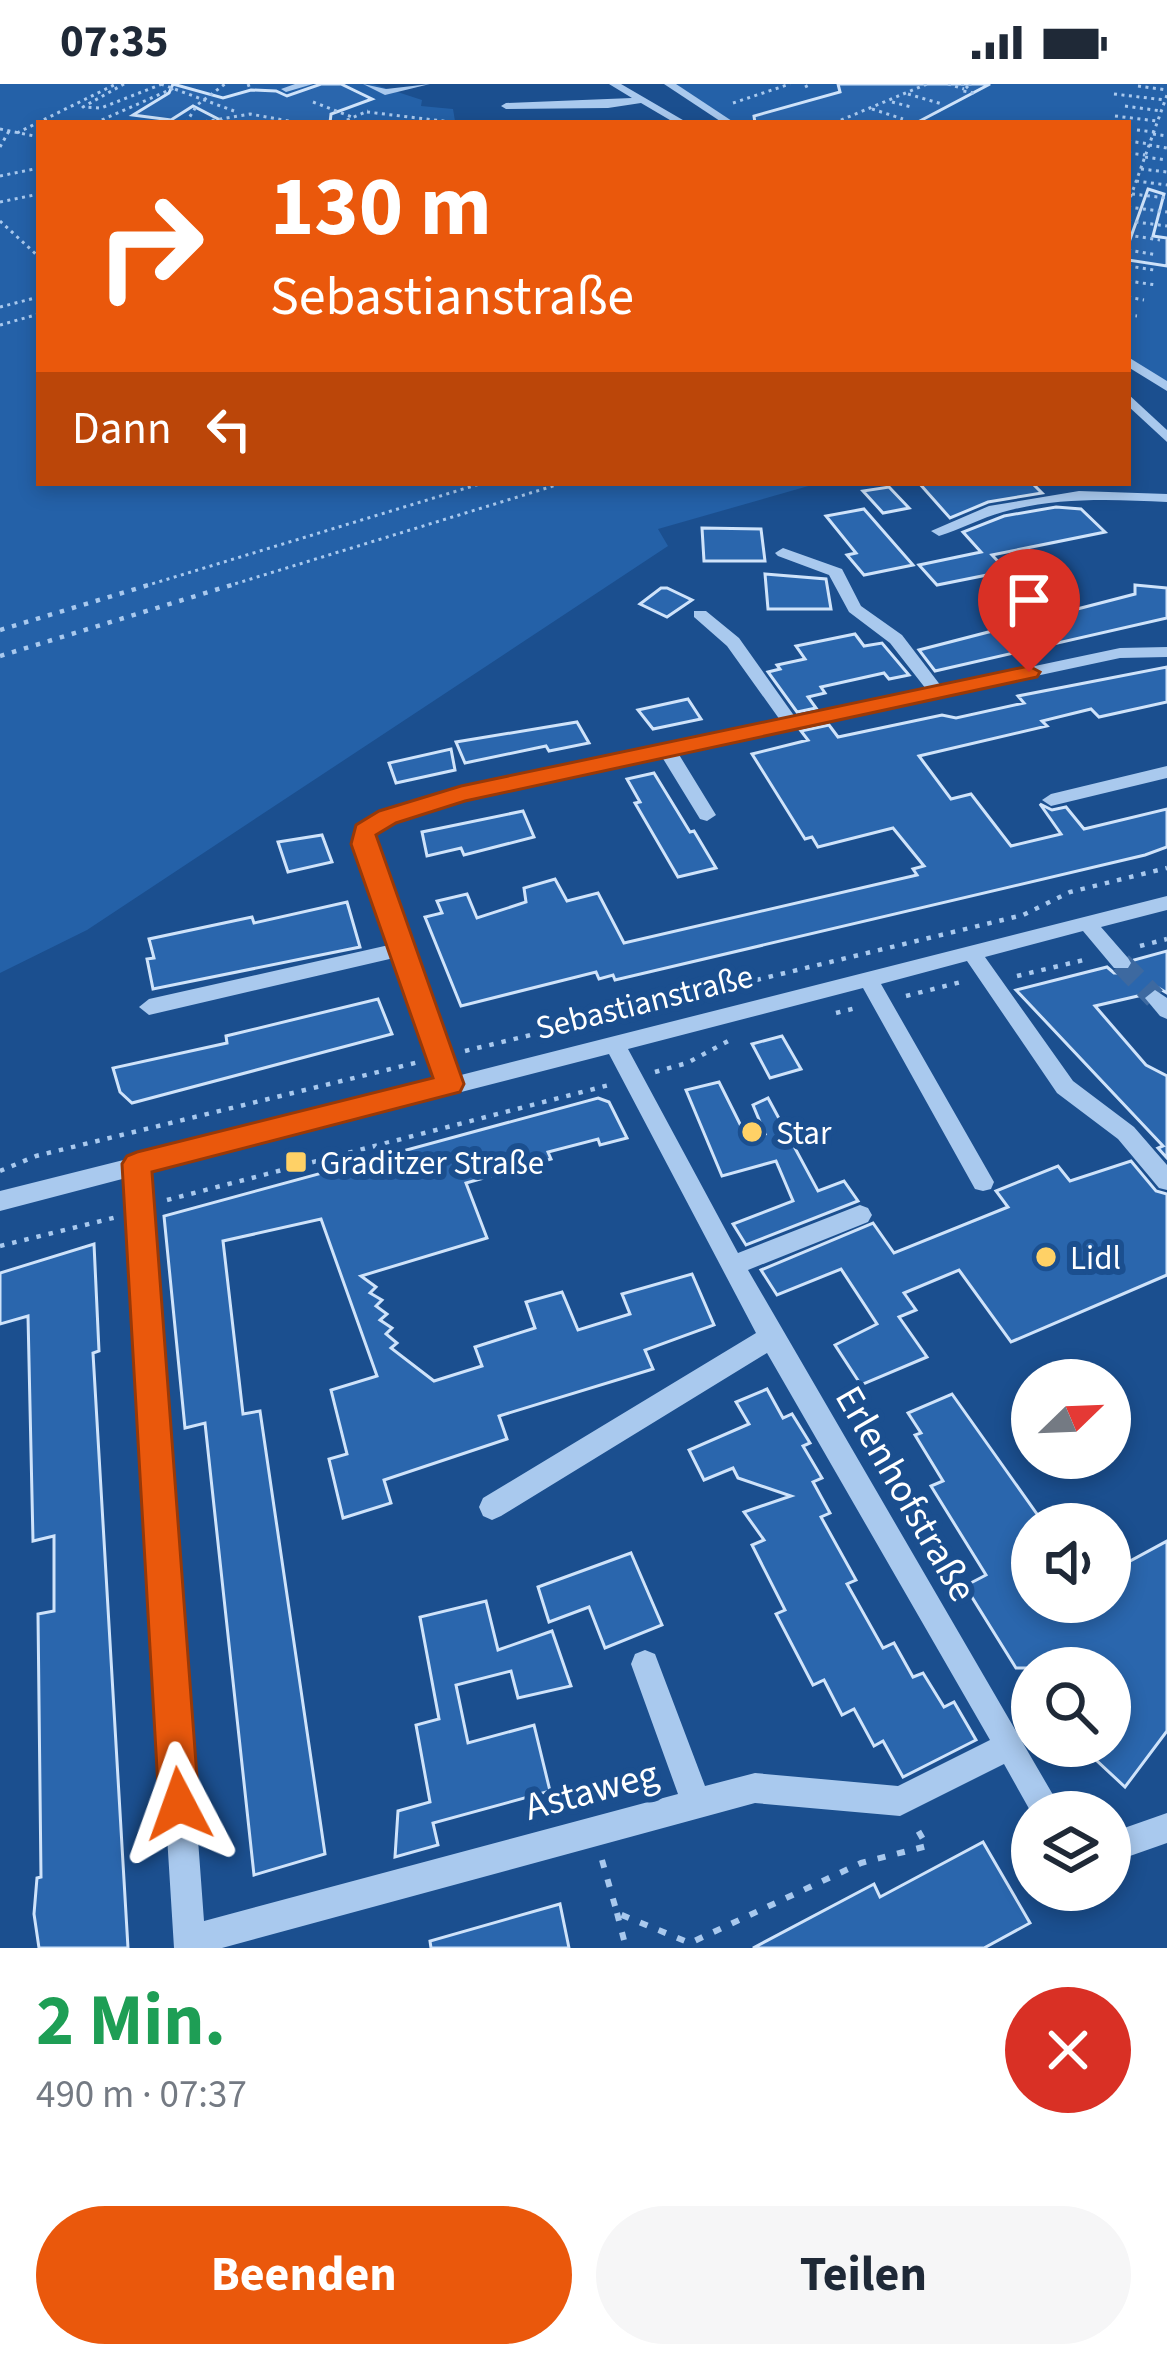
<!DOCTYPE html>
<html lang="de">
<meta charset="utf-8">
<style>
body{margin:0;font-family:"Source Sans 3",sans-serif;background:#f6f6f7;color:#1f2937;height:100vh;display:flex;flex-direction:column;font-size:45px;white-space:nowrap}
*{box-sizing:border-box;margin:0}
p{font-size:39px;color:#747a83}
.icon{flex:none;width:66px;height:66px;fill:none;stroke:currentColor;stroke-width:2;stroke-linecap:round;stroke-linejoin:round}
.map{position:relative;height:1864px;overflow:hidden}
.sheet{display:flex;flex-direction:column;background:#fff;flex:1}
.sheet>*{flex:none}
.guide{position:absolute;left:36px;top:36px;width:1095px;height:366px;border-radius:0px;box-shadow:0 6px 18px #0003;background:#ea580c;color:#fff;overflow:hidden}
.needle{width:78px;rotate:67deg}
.tools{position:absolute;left:1011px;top:1275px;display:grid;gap:24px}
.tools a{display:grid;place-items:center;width:120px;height:120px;border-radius:50%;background:#fff;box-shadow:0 6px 18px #0003;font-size:60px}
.pin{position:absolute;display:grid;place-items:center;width:102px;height:102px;color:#fff;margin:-123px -51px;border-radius:50% 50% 50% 0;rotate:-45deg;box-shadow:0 0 12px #0007}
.pin .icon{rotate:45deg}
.me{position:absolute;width:132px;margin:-66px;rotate:356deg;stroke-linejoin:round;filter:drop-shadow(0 0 9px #0008)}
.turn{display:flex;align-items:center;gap:42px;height:252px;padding:0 36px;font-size:54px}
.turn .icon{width:156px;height:156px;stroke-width:2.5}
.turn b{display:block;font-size:84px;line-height:102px}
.then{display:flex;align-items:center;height:114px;padding:0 36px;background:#0003;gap:24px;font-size:45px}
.round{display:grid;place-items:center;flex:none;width:126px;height:126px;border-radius:63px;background:#f6f6f7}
.headline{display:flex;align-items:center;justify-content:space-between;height:204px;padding:0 36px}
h1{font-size:72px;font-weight:700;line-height:90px;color:#1e9e55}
.button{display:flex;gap:24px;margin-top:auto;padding:24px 36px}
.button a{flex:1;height:138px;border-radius:72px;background:#ea580c;color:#fff;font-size:48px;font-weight:700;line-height:138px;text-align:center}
.button a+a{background:#f6f6f7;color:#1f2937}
.status{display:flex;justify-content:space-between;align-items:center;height:84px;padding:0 60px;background:#fff;direction:ltr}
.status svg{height:33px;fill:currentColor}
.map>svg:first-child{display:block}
.green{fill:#2461a8}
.building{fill:#2a66ad;stroke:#cfe3fa;stroke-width:3}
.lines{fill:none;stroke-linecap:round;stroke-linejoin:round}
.minor-tunnel{stroke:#3d69a0;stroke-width:22;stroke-dasharray:22 12;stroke-linecap:butt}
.path-far2{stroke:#a9c9ee;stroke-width:3;stroke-dasharray:3 4.5;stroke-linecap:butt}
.path-far1{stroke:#a9c9ee;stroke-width:4.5;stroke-dasharray:4.5 8;stroke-linecap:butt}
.path{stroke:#a9c9ee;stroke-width:6;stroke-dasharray:8 12;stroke-linecap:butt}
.minor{fill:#a9c9ee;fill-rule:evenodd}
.route{fill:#ea580c;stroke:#983908;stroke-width:3}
.poi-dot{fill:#ffd166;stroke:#1b4f8f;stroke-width:4.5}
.labels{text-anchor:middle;stroke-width:12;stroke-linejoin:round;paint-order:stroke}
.street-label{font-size:33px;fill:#fff;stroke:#1b4f8f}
.poi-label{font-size:33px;fill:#fff;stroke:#1b4f8f;text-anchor:start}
.near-street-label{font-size:39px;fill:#fff;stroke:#1b4f8f}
</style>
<div class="status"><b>07:35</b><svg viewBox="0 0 49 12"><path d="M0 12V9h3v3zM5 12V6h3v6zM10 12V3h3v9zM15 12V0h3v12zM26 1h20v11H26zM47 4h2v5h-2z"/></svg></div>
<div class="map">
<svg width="1167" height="1864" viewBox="0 0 1167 1864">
<rect width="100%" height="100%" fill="#1b4f8f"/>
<!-- green -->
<g class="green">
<path d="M0 0H373L422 16 421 22 453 25 455 37 39 39V399H819L658 445 668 462 87 846 0 889Z"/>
<path d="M672 0H1167V298L1128 274V39H733Z"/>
</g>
<!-- building -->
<g class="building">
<path d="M173 0 223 14 251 6 276 7 287 12 321 0H341L372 15 331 30 330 39H226L193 22 171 36 133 31 169 9Z"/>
<path d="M838 0H990L916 39H755L754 32 840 8Z"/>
<path d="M1148 105 1164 110 1153 152 1167 154V182L1128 176V161Z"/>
<path d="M919 399H1032L1042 409 988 418 950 434Z"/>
<path d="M889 403 909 424 883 429 863 407Z"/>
<path d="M1056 423 1081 425 1105 448 992 471 1007 487 937 501 919 481 981 468 963 448 1004 432Z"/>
<path d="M864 425 913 481 864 491 847 471 856 469 826 432Z"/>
<path d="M702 444 761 445 765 477H704Z"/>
<path d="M765 490 826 495 831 525H768Z"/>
<path d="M1135 501 1167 504V534L935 587 919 566 1135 510Z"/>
<path d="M661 504H667L692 516 667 533 640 520Z"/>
<path d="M855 550 864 562 882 559 909 591 889 595 884 589 821 603 825 609 808 613 816 624 797 628 768 588 780 585 777 581 805 575 796 562Z"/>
<path d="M1167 583V618L1099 633 1091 625 1042 637 1047 642 919 672 951 715 971 710 1011 762 1061 750 1040 720 1052 726 1066 723 1084 745 1167 725V763L1145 771 615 896 613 891 599 895 596 888 461 922 425 833 442 829 437 817 467 810 477 834 526 818 524 804 555 795 567 817 598 809 624 859 917 791 913 785 924 782 893 744 818 763 812 753 805 755 752 670 808 656 801 647 829 641 838 653 942 631 956 634 1024 619 1018 612Z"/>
<path d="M688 615 701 635 653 645 638 626Z"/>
<path d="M577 638 589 659 549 667 546 662 465 679 456 658Z"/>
<path d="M451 665 455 686 396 699 389 679Z"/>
<path d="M654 689 690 748 694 747 716 784 678 793 635 719 640 718 627 695Z"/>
<path d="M523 727 534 753 464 771 461 764 427 772 422 748Z"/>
<path d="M322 751 332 778 288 788 278 758Z"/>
<path d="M347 818 360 863 153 905 147 875 154 874 149 855 252 833 254 839Z"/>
<path d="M1167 867V909L1155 902 1142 911 1095 922 1146 981 1167 992V1074L1158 1064 1163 1062 1016 906 1107 883 1114 889H1128L1134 876Z"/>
<path d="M378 915 392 950 132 1019 120 1008 113 984 227 959 226 952Z"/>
<path d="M782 952 801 985 770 994 752 960Z"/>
<path d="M719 998 747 1054 765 1050 753 1021 768 1014 818 1107 844 1097 858 1117 746 1161 733 1140 793 1117 776 1077 722 1092 686 1006Z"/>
<path d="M598 1014 609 1018 627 1054 600 1061 598 1055 548 1068 551 1075 466 1099 487 1154 361 1192 376 1203 370 1209 382 1216 376 1222 387 1230 380 1236 392 1244 386 1250 397 1259 391 1264 434 1297 482 1282 475 1263 535 1244 526 1218 562 1208 578 1246 630 1230 622 1210 692 1190 714 1241 645 1266 653 1285 499 1332 507 1355 384 1396 391 1419 343 1434 329 1375 347 1370 331 1306 377 1292 321 1135 223 1157 243 1330 260 1327 325 1770 254 1791 205 1339 185 1344 164 1132Z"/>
<path d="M1131 1077 1156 1107 1167 1110V1191L1011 1258 959 1186 904 1209 916 1226 899 1233 927 1273 861 1301 835 1261 877 1240 841 1185 777 1211 761 1186 873 1139 894 1169 1008 1123 996 1107 1058 1082 1070 1097Z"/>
<path d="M94 1160 99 1267 93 1269 128 1864H39L34 1830 37 1794 41 1793 38 1530 54 1527V1452L33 1457 28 1232 0 1240V1189Z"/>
<path d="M767 1305 783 1334 792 1330 810 1359 803 1362 822 1394 813 1398 830 1429 821 1433 856 1496 847 1500 883 1564 894 1559 913 1593 923 1589 944 1623 954 1618 976 1656 903 1693 883 1657 874 1662 854 1625 842 1631 824 1596 813 1601 776 1530 785 1526 752 1461 764 1456 744 1428 791 1412 738 1394 733 1384 704 1396 689 1366 749 1340 736 1318Z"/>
<path d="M952 1310 1044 1440H1032V1518H1110V1488L1167 1457V1647L1125 1703 1081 1662H1110V1584H1016L965 1502 986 1491 931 1402 943 1397 915 1351 921 1349 908 1329Z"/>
<path d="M631 1469 662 1541 605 1564 589 1523 549 1538 538 1503Z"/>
<path d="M486 1517 498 1566 552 1547 571 1602 518 1614 511 1587 456 1601 468 1659 534 1641 550 1707 433 1739 438 1761 395 1773 398 1727 430 1718 416 1641 439 1635 420 1533Z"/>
<path d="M983 1758 1030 1839 984 1864H753L874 1800 880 1813Z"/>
<path d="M560 1820 569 1864H431L430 1857Z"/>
</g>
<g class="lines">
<!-- minor-tunnel -->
<path class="minor-tunnel" d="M1121 879 1155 914"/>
<!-- path-far2 -->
<g class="path-far2">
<path d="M124 0 83 23 101 24 162 0"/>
<path d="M161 0 234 27"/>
<path d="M248 0 250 5"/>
<path d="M948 0 964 5"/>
<path d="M961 0H976"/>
<path d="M968 2 963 7 974 9"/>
<path d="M1138 2 1167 6"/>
<path d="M805 3 811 0"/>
<path d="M908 10 942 20"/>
<path d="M1114 10 1165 16"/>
<path d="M313 18 352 33"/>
<path d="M892 18 911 23"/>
<path d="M733 19 790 0"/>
<path d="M1125 22 1161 27"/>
<path d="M872 25 903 35"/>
<path d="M367 28 460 39"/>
<path d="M1115 32 1157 37"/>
<path d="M95 39 174 4"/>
<path d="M186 39 197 21 225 0"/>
<path d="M197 39 250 30 300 39"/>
<path d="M340 39 368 27"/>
<path d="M834 39 927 0"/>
<path d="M0 45 39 53"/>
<path d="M1137 46 1154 48"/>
<path d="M17 49 116 0"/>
<path d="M1153 50 1167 52"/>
<path d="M1128 57 1150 60"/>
<path d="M1149 61 1167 64"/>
<path d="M0 63 9 47"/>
<path d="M1128 69 1145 71"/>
<path d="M1145 73 1167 76"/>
<path d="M1141 85 1167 88"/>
<path d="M0 92 39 84"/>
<path d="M1136 97 1167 101"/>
<path d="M1132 110 1167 114"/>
<path d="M0 118 39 110"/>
<path d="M1128 120 1167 11"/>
<path d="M1128 123 1167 128"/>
<path d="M0 137 39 173"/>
<path d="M1128 137 1167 142"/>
<path d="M1128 151 1160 156"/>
<path d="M1128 166 1157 171"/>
<path d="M1128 182 1154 186"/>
<path d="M1128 197 1156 201"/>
<path d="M1128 213 1144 216"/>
<path d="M0 223 39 213"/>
<path d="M1128 231 1137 232"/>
<path d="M0 241 39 230"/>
<path d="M145 502 483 399"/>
<path d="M228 502 563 399"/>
</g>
<!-- path-far1 -->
<g class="path-far1">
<path d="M0 546 155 499"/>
<path d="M0 572 238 499"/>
<path d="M1140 862 1167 855"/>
<path d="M1017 892 1088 875"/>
<path d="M906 912 965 897"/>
<path d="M836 929 860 923"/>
<path d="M465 967 1023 831 1070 808 1167 784"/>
<path d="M655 988 687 979 732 955"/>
<path d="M0 1087 36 1072 419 978"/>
<path d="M167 1116 609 1001"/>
<path d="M0 1162 117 1133"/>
</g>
<!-- path -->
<g class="path">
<path d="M602 1776 617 1829 690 1859 861 1779 927 1762 916 1743"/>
<path d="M617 1829 626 1864"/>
</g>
<!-- minor -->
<g class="minor">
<path d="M295 0H313L286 8 281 5Z"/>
<path d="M363 0 386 5 430 0 385 11Z"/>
<path d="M609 0H621L688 39H675L641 19 608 24 506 25 501 22 506 19 632 14Z"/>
<path d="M664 0H676L735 39H723Z"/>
<path d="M1128 273 1167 297V307L1128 283Z"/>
<path d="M1128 310 1167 346V358L1128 322Z"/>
<path d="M1079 407 1167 410V418C1112 415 1056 413 1003 428 981 434 961 445 939 452L931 447 989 422Z"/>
<path d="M783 464 842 485 861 522 902 551 941 602 1120 564 1167 563V573L1120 574 678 669 716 731 707 737 700 735 662 673 465 715 378 745 372 760 457 992 1167 812V826L1101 843 1128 874 1131 879 1128 884H1114L1083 847 985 873 1073 997 1134 1043 1167 1081V1106L1159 1104 1118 1055 1057 1009 967 877 881 900 994 1098 991 1105 983 1107 975 1105 863 904 628 965 738 1169 860 1121 868 1124 872 1131 868 1138 748 1186 1063 1728 1032 1730 1004 1680 900 1732 755 1719 222 1864H174L126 1094 0 1127V1107L438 997 394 874 149 931 139 923 149 915 389 861 354 760 363 737 461 704 780 636 727 562 694 533V527H706L739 554 795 633 926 605 890 559 849 528 829 491 778 472 775 469ZM609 970 756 1249 483 1414 479 1423 483 1432 492 1436 501 1432 767 1269 990 1656 898 1702 755 1689 705 1702 655 1570 645 1566 635 1570 631 1580 678 1710 204 1837 149 1088Z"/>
<path d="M1167 682V694L1051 722 1042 716 1051 710Z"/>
<path d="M1155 906 1167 914V935L1160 932 1145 914Z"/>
<path d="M1167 1729V1759L1110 1779V1749Z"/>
</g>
</g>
<!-- route -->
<path class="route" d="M1029 582 1040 588 1037 593 465 717 396 739 376 751 464 1000 460 1008 152 1088 199 1720 193 1734 179 1740 165 1734 159 1720 122 1080 127 1072 137 1068 433 994 351 760 356 741 379 727 461 702Z"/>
<!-- markers -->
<g class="poi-dot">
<circle cx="752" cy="1048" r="12"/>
<rect x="284" y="1066" width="24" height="24" rx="6"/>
<circle cx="1046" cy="1173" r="12"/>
</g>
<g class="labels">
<!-- street labels -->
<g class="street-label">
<text transform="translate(644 917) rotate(-14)" y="12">Sebastianstraße</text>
</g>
<!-- poi labels -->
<g class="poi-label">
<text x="776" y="1060">Star</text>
<text x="320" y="1090">Graditzer Straße</text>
<text x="1070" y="1185">Lidl</text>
</g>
<!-- near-street labels -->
<g class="near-street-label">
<text transform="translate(907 1409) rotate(60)" y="14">Erlenhofstraße</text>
<text transform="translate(591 1705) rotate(-15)" y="14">Astaweg</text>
</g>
</g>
</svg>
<div class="tools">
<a><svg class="needle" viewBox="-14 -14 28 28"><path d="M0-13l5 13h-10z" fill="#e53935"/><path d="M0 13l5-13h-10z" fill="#747a83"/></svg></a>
<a><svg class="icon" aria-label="sound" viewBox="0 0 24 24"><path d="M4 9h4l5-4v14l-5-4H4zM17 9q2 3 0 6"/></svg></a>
<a><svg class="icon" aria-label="search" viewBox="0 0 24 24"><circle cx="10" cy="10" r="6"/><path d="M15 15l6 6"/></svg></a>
<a><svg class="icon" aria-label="layers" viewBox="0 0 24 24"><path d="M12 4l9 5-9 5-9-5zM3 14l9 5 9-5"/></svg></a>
</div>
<div class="pin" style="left:1029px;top:588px;background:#d93025"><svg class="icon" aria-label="arrive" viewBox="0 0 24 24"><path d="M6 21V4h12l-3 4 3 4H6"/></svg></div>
<svg class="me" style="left:179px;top:1720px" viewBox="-20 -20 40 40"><path d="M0-17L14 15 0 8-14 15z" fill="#ea580c" stroke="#fff" stroke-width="4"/></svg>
<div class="guide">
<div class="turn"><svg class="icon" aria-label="right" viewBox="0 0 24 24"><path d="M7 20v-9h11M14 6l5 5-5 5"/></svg><div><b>130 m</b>Sebastianstraße</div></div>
<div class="then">Dann<svg class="icon" aria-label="left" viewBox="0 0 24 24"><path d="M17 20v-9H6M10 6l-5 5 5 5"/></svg></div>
</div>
</div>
<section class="sheet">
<div class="headline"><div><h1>2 Min.</h1><p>490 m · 07:37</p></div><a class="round" style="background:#d93025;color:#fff"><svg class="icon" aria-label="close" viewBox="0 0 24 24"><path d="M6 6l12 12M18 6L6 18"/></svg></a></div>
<div class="button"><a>Beenden</a><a>Teilen</a></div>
</section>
